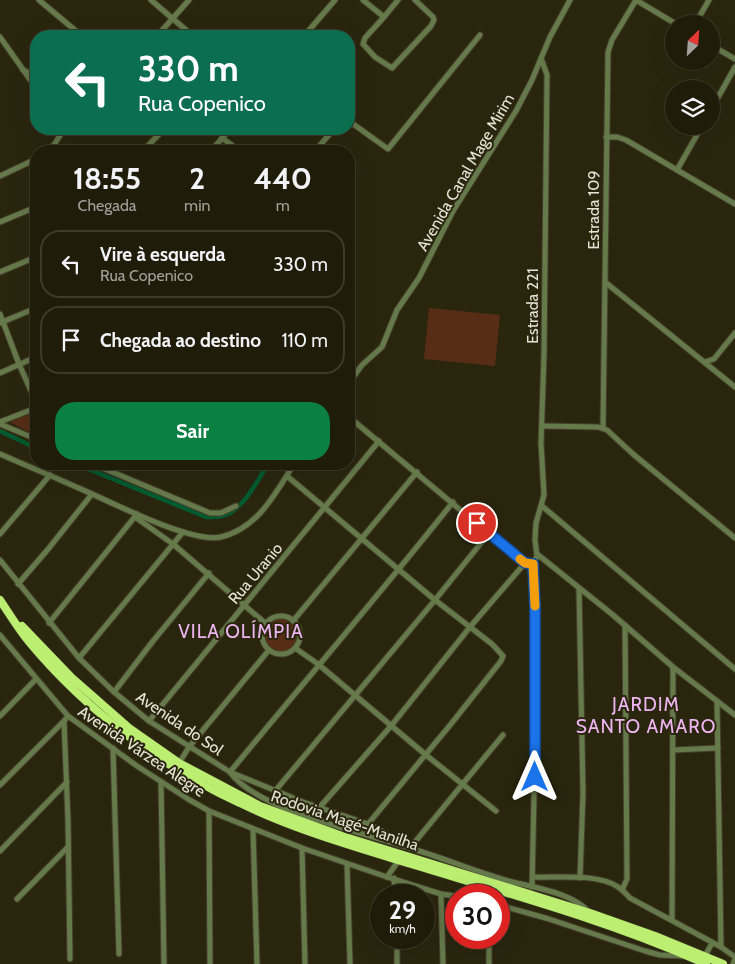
<!DOCTYPE html>
<html lang="pt">
<meta charset="utf-8">
<style>
body{margin:0;font-family:Cabin,sans-serif;background:#2d2918;color:#f1f3f6;height:100vh;display:flex;flex-direction:column;font-size:19px;white-space:nowrap}
*{box-sizing:border-box;margin:0}
p{font-size:16px;color:#a2a19c}
.icon{flex:none;width:28px;height:28px;fill:none;stroke:currentColor;stroke-width:2;stroke-linecap:round;stroke-linejoin:round}
.map{position:relative;flex:1;overflow:hidden}
.panel{position:absolute;left:30px;top:145px;width:325px;height:325px;display:flex;flex-direction:column;background:#201c0a;border-radius:20px;box-shadow:0 5px 20px #0002,0 0 0 1px #3d3a2b}
.panel>*{flex:none}
.top-card{position:absolute;left:30px;top:30px;width:325px;height:105px;border-radius:20px;box-shadow:0 5px 20px #0002,0 0 0 1px #3d3a2b;background:#0b6e4f;color:#fff;overflow:hidden}
.needle{width:32px;rotate:25deg}
.fabs{position:absolute;left:665px;top:15px;display:grid;gap:10px}
.fabs a{display:grid;place-items:center;width:55px;height:55px;border-radius:50%;background:#201c0a;box-shadow:0 5px 20px #0002,0 0 0 1px #3d3a2b;font-size:25px}
.speed{position:absolute;left:370px;top:884px;display:flex;gap:10px;font-size:25px;font-weight:700;text-align:center}
.speed>*{display:grid;place-content:center;width:65px;height:65px;border-radius:50%;background:#201c0a;box-shadow:0 5px 20px #0002,0 0 0 1px #3d3a2b;line-height:1}
.speed small{font-size:12px;font-weight:400}
.speed .limit{border:8px solid #d22;background:#fff;color:#111}
.pin{position:absolute;display:grid;place-items:center;width:42px;height:42px;color:#fff;margin:-21px;border:2px solid #fff;border-radius:50%;box-shadow:0 1px 5px #0007}
.me{position:absolute;width:55px;margin:-28px;rotate:0deg;stroke-linejoin:round;filter:drop-shadow(0 0 4px #0008)}
.turn{display:flex;align-items:center;gap:18px;height:105px;padding:0 25px;font-size:22px}
.turn .icon{width:65px;height:65px;stroke-width:2.5}
.turn b{display:block;font-size:35px;line-height:42px}
.eta{display:flex;justify-content:space-evenly;align-items:center;height:85px;text-align:center}
.eta b{font-size:30px;font-weight:700;line-height:35px}
.button{display:flex;gap:10px;margin-top:auto;padding:10px 25px}
.button a{flex:1;height:58px;border-radius:20px;background:#0b8043;color:#fff;font-size:20px;font-weight:700;line-height:58px;text-align:center}
ul{padding:0;list-style:none}
li{display:flex;align-items:center;gap:15px;height:68px;margin:0 10px 8px;padding:0 15px;border:2px solid #3d3a2b;border-radius:20px}
li div{flex:1}
li b{display:block;font-size:19px}
li em{font-style:normal}
.map>svg:first-child{display:block}
.green{fill:#582d16}
.lines{fill:none;stroke-linecap:round;stroke-linejoin:round}
.canal{stroke:#025a30;stroke-width:4.5}
.minor-casing{stroke:#44402a;stroke-width:7}
.highway-casing{stroke:#44402a;stroke-width:9}
.minor{stroke:#65794a;stroke-width:5}
.highway{stroke:#bcee72;stroke-width:8}
.route-casing{stroke:#114b97;stroke-width:12}
.route{stroke:#1a73e8;stroke-width:9}
.slow{stroke:#f59e0b;stroke-width:9}
.labels{text-anchor:middle;stroke-width:4;stroke-linejoin:round;paint-order:stroke}
.street-label{font-size:16px;fill:#e5e3d5;stroke:#2a260e}
.quarter-label{font-size:19px;letter-spacing:1px;fill:#edb5ef;stroke:#2a260e}
</style>
<div class="map">
<svg width="735" height="964" viewBox="0 0 735 964">
<rect width="100%" height="100%" fill="#2a260e"/>
<!-- green -->
<g class="green">
<path d="M429 308 500 315 495 366 424 359Z"/>
<path d="M36 412V436L10 422Z"/>
<circle cx="281" cy="635" r="16"/>
</g>
<g class="lines">
<!-- canal -->
<g class="canal">
<path d="M0 431 36 448"/>
<path d="M76 464 206 517C211 517 217 517 222 516 243 511 257 481 268 464"/>
</g>
<defs>
<g id="minor">
<path d="M39 0 82 36"/>
<path d="M151 0 193 36"/>
<path d="M363 0 384 17 365 38 363 44 375 57 392 68 431 26 434 20 433 17 415 0"/>
<path d="M636 0 676 24"/>
<path d="M384 17 398 0"/>
<path d="M695 24 709 0"/>
<path d="M157 36 189 0"/>
<path d="M304 36 335 0"/>
<path d="M0 37 36 88"/>
<path d="M711 45 735 59"/>
<path d="M23 70 36 76"/>
<path d="M711 110 735 67"/>
<path d="M349 121 388 149 480 35"/>
<path d="M606 137H617L626 140 735 204"/>
<path d="M222 138 240 151"/>
<path d="M54 145 61 151"/>
<path d="M47 151 54 145 64 129"/>
<path d="M143 151 164 129"/>
<path d="M211 151 230 129"/>
<path d="M315 151 334 129"/>
<path d="M677 170 702 126"/>
<path d="M0 176 36 159"/>
<path d="M0 222 36 207"/>
<path d="M0 272 36 257"/>
<path d="M605 282 735 387"/>
<path d="M0 314 19 364 36 402"/>
<path d="M0 323 36 308"/>
<path d="M705 362 714 359 735 333"/>
<path d="M0 373 36 357"/>
<path d="M349 383 362 365 382 347 397 310 419 278 453 211 516 111 532 80 550 37 570 0"/>
<path d="M349 417 513 554C519 559 527 567 534 563L537 556 535 540 536 523 544 495 541 443 544 355 547 75 541 58"/>
<path d="M0 422 36 408"/>
<path d="M0 424 36 439"/>
<path d="M543 426 598 427 607 430 633 454 735 538"/>
<path d="M603 428 608 52 612 40 636 0"/>
<path d="M0 454C27 466 54 477 81 489 111 502 192 544 221 537 258 528 275 494 294 464"/>
<path d="M93 464 210 513H221L236 506"/>
<path d="M287 476 435 600 492 644 503 656 501 661 451 724 368 824 389 835 395 843"/>
<path d="M453 502C380 594 304 682 230 772 255 809 363 833 407 847 440 857 472 870 505 880 530 887 572 892 589 912"/>
<path d="M542 506 735 669"/>
<path d="M135 517 173 544 265 623"/>
<path d="M0 534 50 475"/>
<path d="M537 554 613 615 673 667 735 715"/>
<path d="M0 560 79 658 114 692 149 721 230 772 303 802 368 824"/>
<path d="M18 584 49 548 92 494"/>
<path d="M579 588 583 793 580 878"/>
<circle cx="281" cy="635" r="19"/>
<path d="M293 621 417 472"/>
<path d="M49 623 137 514"/>
<path d="M0 635 68 716 137 766 188 799 209 811 302 848 387 877 441 894 456 896"/>
<path d="M295 648 318 664 426 755 496 811"/>
<path d="M79 658 183 532"/>
<path d="M114 692 153 641 209 573"/>
<path d="M717 701 721 947"/>
<path d="M0 716 36 679"/>
<path d="M68 716 64 721 68 820 70 959"/>
<path d="M149 721 379 441"/>
<path d="M113 748 119 954"/>
<path d="M673 750 718 748"/>
<path d="M179 763 189 747 269 650"/>
<path d="M161 782 164 964"/>
<path d="M0 785 64 721"/>
<path d="M275 791 435 600 489 533"/>
<path d="M319 808 391 726 470 627 525 563"/>
<path d="M209 811 210 964"/>
<path d="M253 829 257 964"/>
<path d="M302 848 305 964"/>
<path d="M410 848 503 735"/>
<path d="M0 851 67 782"/>
<path d="M347 864 350 964"/>
<path d="M387 877 399 860"/>
<path d="M533 877C557 878 598 873 618 887 623 890 626 894 630 898L721 947 735 957"/>
<path d="M394 878 395 895"/>
<path d="M532 887 534 796 535 662 533 564"/>
<path d="M622 890 627 879 625 625"/>
<path d="M441 894 443 964"/>
<path d="M17 899 68 847"/>
<path d="M499 905 549 919 645 951 660 955 683 956"/>
<path d="M672 920 673 667"/>
<path d="M397 938V964"/>
<path d="M489 938V964"/>
<path d="M705 956 712 943"/>
<path d="M733 964 735 959"/>
</g>
<g id="highway">
<path d="M0 600C10 615 19 630 30 643 86 710 161 767 240 803 291 828 346 844 401 861 503 892 608 920 706 964"/>
<path d="M22 626 72 678 129 728 179 763 260 806 342 836 590 913 655 936 723 964"/>
</g>
</defs>
<!-- minor casing -->
<use href="#minor" class="minor-casing"/>
<!-- highway casing -->
<use href="#highway" class="highway-casing"/>
<!-- minor -->
<use href="#minor" class="minor"/>
<!-- highway -->
<use href="#highway" class="highway"/>
</g>
<g class="lines">
<defs>
<path id="route" d="M477 523 525 563 533 564 535 606V777"/>
</defs>
<!-- route casing -->
<use href="#route" class="route-casing"/>
<!-- route -->
<use href="#route" class="route"/>
<!-- slow -->
<path class="slow" d="M520 559 525 563 533 564 535 606"/>
</g>
<g class="labels">
<!-- street labels -->
<g class="street-label">
<text transform="translate(465 172) rotate(-60)" y="6">Avenida Canal Mage Mirim</text>
<text transform="translate(593 210) rotate(-90)" y="6">Estrada 109</text>
<text transform="translate(532 306) rotate(-90)" y="6">Estrada 221</text>
<text transform="translate(255 573) rotate(-50)" y="6">Rua Uranio</text>
<text transform="translate(180 723) rotate(34)" y="6">Avenida do Sol</text>
<text transform="translate(142 751) rotate(34)" y="6">Avenida Várzea Alegre</text>
<text transform="translate(345 820) rotate(19)" y="6">Rodovia Magé-Manilha</text>
</g>
<!-- quarter labels -->
<g class="quarter-label">
<text x="241" y="638">VILA OLÍMPIA</text>
<text x="646" y="711">JARDIM<tspan x="646" dy="22">SANTO AMARO</tspan></text>
</g>
</g>
</svg>
<div class="fabs">
<a><svg class="needle" viewBox="-14 -14 28 28"><path d="M0-13l5 13h-10z" fill="#e53935"/><path d="M0 13l5-13h-10z" fill="#a2a19c"/></svg></a>
<a><svg class="icon" aria-label="layers" viewBox="0 0 24 24"><path d="M12 4l9 5-9 5-9-5zM3 14l9 5 9-5"/></svg></a>
</div>
<div class="speed"><div>29<small>km/h</small></div><div class="limit">30</div></div>
<div class="pin" style="left:477px;top:523px;background:#d93025"><svg class="icon" aria-label="arrive" viewBox="0 0 24 24"><path d="M6 21V4h12l-3 4 3 4H6"/></svg></div>
<svg class="me" style="left:535px;top:777px" viewBox="-20 -20 40 40"><path d="M0-17L14 15 0 8-14 15z" fill="#1a73e8" stroke="#fff" stroke-width="4"/></svg>
<div class="top-card">
<div class="turn"><svg class="icon" aria-label="left" viewBox="0 0 24 24"><path d="M17 20v-9H6M10 6l-5 5 5 5"/></svg><div><b>330 m</b>Rua Copenico</div></div>
</div>
<section class="panel">
<div class="eta">
<div><b>18:55</b><p>Chegada</p></div>
<div><b>2</b><p>min</p></div>
<div><b>440</b><p>m</p></div>
</div>
<ul>
<li><svg class="icon" aria-label="left" viewBox="0 0 24 24"><path d="M17 20v-9H6M10 6l-5 5 5 5"/></svg><div><b>Vire à esquerda</b><p>Rua Copenico</p></div><em>330 m</em></li>
<li><svg class="icon" aria-label="arrive" viewBox="0 0 24 24"><path d="M6 21V4h12l-3 4 3 4H6"/></svg><div><b>Chegada ao destino</b></div><em>110 m</em></li>
</ul>
<div class="button"><a>Sair</a></div>
</section>
</div>
